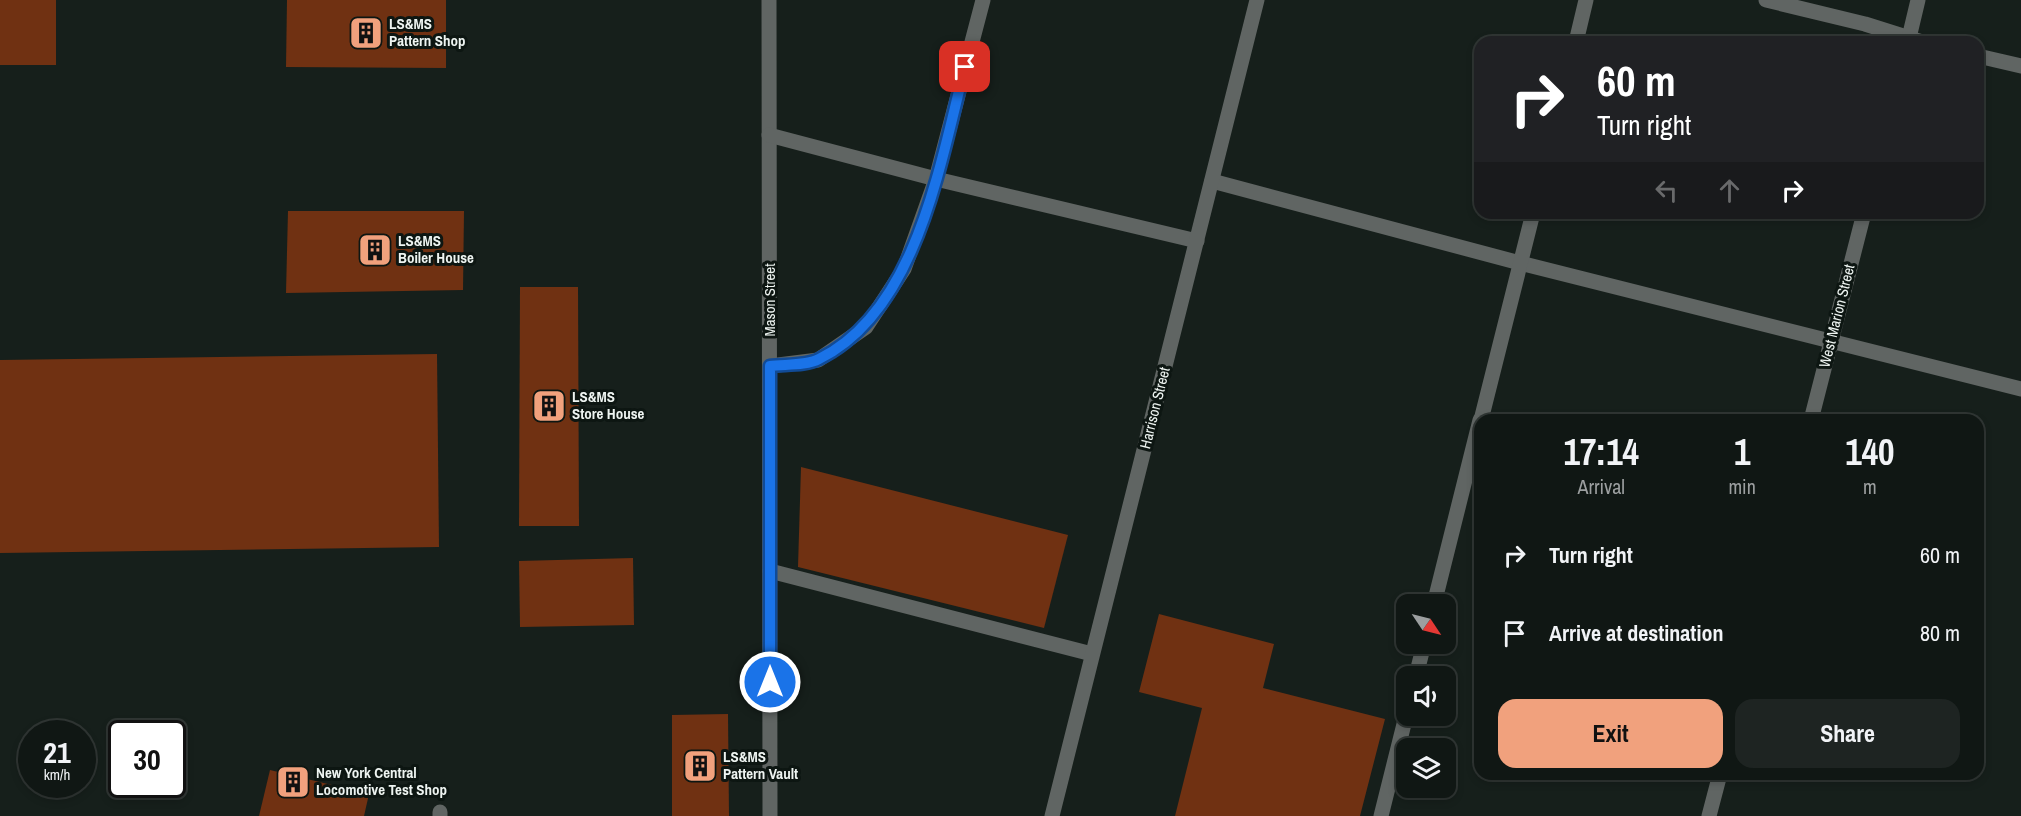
<!DOCTYPE html>
<style>
body{margin:0;font-family:"Archivo Narrow",sans-serif;background:#1e2422;color:#f1f3f6;height:100vh;display:flex;flex-direction:column;font-size:22px;white-space:nowrap}
*{box-sizing:border-box;margin:0}
p{font-size:20px;color:#9c9fa0}
.icon{flex:none;width:33px;height:33px;fill:none;stroke:currentColor;stroke-width:2;stroke-linecap:round;stroke-linejoin:round}
.map{position:relative;flex:1;overflow:hidden}
.details{position:absolute;left:1474px;top:414px;width:510px;height:366px;display:flex;flex-direction:column;background:#101714;border-radius:18px;box-shadow:0 3px 9px #0003,0 0 0 2px #303634}
.details>*{flex:none}
.hud{position:absolute;left:1474px;top:36px;width:510px;height:183px;border-radius:18px;box-shadow:0 3px 9px #0003,0 0 0 2px #303634;background:#202124;color:#fff;overflow:hidden}
.needle{width:39px;rotate:125deg}
.buttons{position:absolute;left:1396px;top:594px;display:grid;gap:12px}
.buttons a{display:grid;place-items:center;width:60px;height:60px;border-radius:12px;background:#101714;box-shadow:0 3px 9px #0003,0 0 0 2px #303634;font-size:30px}
.speed{position:absolute;left:18px;top:720px;display:flex;gap:12px;font-size:30px;font-weight:700;text-align:center}
.speed>*{display:grid;place-content:center;width:78px;height:78px;border-radius:50%;background:#101714;box-shadow:0 3px 9px #0003,0 0 0 2px #303634;line-height:1}
.speed small{font-size:15px;font-weight:400}
.speed .limit{border:3px solid #111;border-radius:9px;background:#fff;color:#111}
.pin{position:absolute;display:grid;place-items:center;width:51px;height:51px;color:#fff;margin:-26px;border-radius:12px;box-shadow:0 3px 9px #0006}
.me{position:absolute;width:66px;margin:-33px;rotate:0deg;stroke-linejoin:round;filter:drop-shadow(0 0 4px #0008)}
.turn{display:flex;align-items:center;gap:21px;height:126px;padding:0 24px;font-size:27px}
.turn .icon{width:78px;height:78px;stroke-width:2.5}
.turn b{display:block;font-size:42px;line-height:51px}
.lanes{display:flex;align-items:center;height:57px;padding:0 24px;background:#0003;justify-content:center;gap:30px;direction:ltr}
.lanes .off{opacity:.35}
.eta{display:flex;justify-content:space-evenly;align-items:center;height:102px;text-align:center}
.eta b{font-size:36px;font-weight:700;line-height:42px}
.button{display:flex;gap:12px;margin-top:auto;padding:12px 24px}
.button a{flex:1;height:69px;border-radius:18px;background:#f1a17d;color:#111;font-size:24px;font-weight:700;line-height:69px;text-align:center}
.button a+a{background:#1e2422;color:#f1f3f6}
ul{padding:0;list-style:none}
li{display:flex;align-items:center;gap:18px;height:78px;padding:0 24px}
li div{flex:1}
li b{display:block;font-size:22px}
li em{font-style:normal}
.map>svg:first-child{display:block}
.building{fill:#703112}
.lines{fill:none;stroke-linecap:round;stroke-linejoin:round}
.minor{stroke:#606563;stroke-width:15}
.route-casing{stroke:#114b97;stroke-width:15}
.route{stroke:#1a73e8;stroke-width:10}
.labels{text-anchor:middle;stroke-width:6;stroke-linejoin:round;paint-order:stroke}
.poi-label{font-size:15px;font-weight:bold;fill:#eef4f1;stroke:#0d1612;text-anchor:start}
.street-label{font-size:15px;fill:#eef4f1;stroke:#0d1612}
</style>
<div class="map">
<svg width="2021" height="816" viewBox="0 0 2021 816">
<rect width="100%" height="100%" fill="#161f1b"/>
<!-- building -->
<g class="building">
<rect x="0" y="0" width="56" height="65"/>
<path d="M287 0H446V68L286 67Z"/>
<path d="M288 211H464L463 290 286 293Z"/>
<path d="M520 287H578L579 526H519Z"/>
<path d="M437 354 439 547 0 553V360Z"/>
<path d="M801 467 1068 535 1044 628 798 567Z"/>
<path d="M633 558 634 625 520 627 519 561Z"/>
<path d="M1159 614 1274 644 1263 688 1385 719 1360 816H1175L1202 708 1139 692Z"/>
<path d="M728 714 729 816H672V715Z"/>
<path d="M270 770 369 794 364 816H259Z"/>
</g>
<g class="lines">
<!-- minor -->
<g class="minor">
<path d="M769 0 770 816"/>
<path d="M1766 0 1865 24 1922 42"/>
<path d="M1576 42 1586 0"/>
<path d="M1908 42 1918 0"/>
<path d="M1978 56 2021 66"/>
<path d="M769 135 936 179 1197 241"/>
<path d="M1212 181 1520 263 2021 389"/>
<path d="M770 366 818 360 866 327 904 269 936 179 983 0"/>
<path d="M1481 420 1533 213"/>
<path d="M1811 420 1864 213"/>
<path d="M770 571 1092 654"/>
<path d="M1434 604 1480 420"/>
<path d="M1416 676 1424 644"/>
<path d="M440 816V812"/>
<path d="M1052 816 1257 0"/>
<path d="M1381 816 1407 712"/>
<path d="M1709 816 1720 774"/>
</g>
</g>
<g class="lines">
<defs>
<path id="route" d="M770 682V366C784 364 806 366 819 359 917 311 940 163 965 67"/>
</defs>
<!-- route casing -->
<use href="#route" class="route-casing"/>
<!-- route -->
<use href="#route" class="route"/>
</g>
<!-- icons -->
<defs>
<symbol id="building-square" viewBox="-11 -11 22 22"><rect x="-9" y="-9" width="18" height="18" rx="4" fill="#f1a17d" stroke="#0d1612"/><path d="M-4-6H4V6H1V3H-1V6H-4ZM-2.5-4.3h1.7v1.8h-1.7ZM.8-4.3h1.7v1.8H.8ZM-2.5-1h1.7V.8h-1.7ZM.8-1h1.7V.8H.8Z" fill="#111"/></symbol>
</defs>
<g fill-rule="evenodd">
<use href="#building-square" x="347" y="14" width="38" height="38"/>
<use href="#building-square" x="356" y="231" width="38" height="38"/>
<use href="#building-square" x="530" y="387" width="38" height="38"/>
<use href="#building-square" x="681" y="747" width="38" height="38"/>
<use href="#building-square" x="274" y="763" width="38" height="38"/>
</g>
<g class="labels">
<!-- poi labels -->
<g class="poi-label">
<text x="389" y="29">LS&amp;MS<tspan x="389" dy="17">Pattern Shop</tspan></text>
<text x="398" y="246">LS&amp;MS<tspan x="398" dy="17">Boiler House</tspan></text>
<text x="572" y="402">LS&amp;MS<tspan x="572" dy="17">Store House</tspan></text>
<text x="723" y="762">LS&amp;MS<tspan x="723" dy="17">Pattern Vault</tspan></text>
<text x="316" y="778">New York Central<tspan x="316" dy="17">Locomotive Test Shop</tspan></text>
</g>
<!-- street labels -->
<g class="street-label">
<text transform="translate(770 300) rotate(-90)" y="5">Mason Street</text>
<text transform="translate(1837 316) rotate(-76)" y="5">West Marion Street</text>
<text transform="translate(1155 408) rotate(-76)" y="5">Harrison Street</text>
</g>
</g>
</svg>
<div class="buttons">
<a><svg class="needle" viewBox="-14 -14 28 28"><path d="M0-13l5 13h-10z" fill="#e53935"/><path d="M0 13l5-13h-10z" fill="#9c9fa0"/></svg></a>
<a><svg class="icon" aria-label="sound" viewBox="0 0 24 24"><path d="M4 9h4l5-4v14l-5-4H4zM17 9q2 3 0 6"/></svg></a>
<a><svg class="icon" aria-label="layers" viewBox="0 0 24 24"><path d="M12 4l9 5-9 5-9-5zM3 14l9 5 9-5"/></svg></a>
</div>
<div class="speed"><div>21<small>km/h</small></div><div class="limit">30</div></div>
<div class="pin" style="left:965px;top:67px;background:#d93025"><svg class="icon" aria-label="arrive" viewBox="0 0 24 24"><path d="M6 21V4h12l-3 4 3 4H6"/></svg></div>
<svg class="me" style="left:770px;top:682px" viewBox="-20 -20 40 40"><circle r="17" fill="#1a73e8" stroke="#fff" stroke-width="3"/><path d="M0-11L8 9 0 5-8 9z" fill="#fff"/></svg>
<div class="hud">
<div class="turn"><svg class="icon" aria-label="right" viewBox="0 0 24 24"><path d="M7 20v-9h11M14 6l5 5-5 5"/></svg><div><b>60 m</b>Turn right</div></div>
<div class="lanes"><svg class="icon off" aria-label="left" viewBox="0 0 24 24"><path d="M17 20v-9H6M10 6l-5 5 5 5"/></svg><svg class="icon off" aria-label="ahead" viewBox="0 0 24 24"><path d="M12 20V5M6 11l6-6 6 6"/></svg><svg class="icon" aria-label="right" viewBox="0 0 24 24"><path d="M7 20v-9h11M14 6l5 5-5 5"/></svg></div>
</div>
<section class="details">
<div class="eta">
<div><b>17:14</b><p>Arrival</p></div>
<div><b>1</b><p>min</p></div>
<div><b>140</b><p>m</p></div>
</div>
<ul>
<li><svg class="icon" aria-label="right" viewBox="0 0 24 24"><path d="M7 20v-9h11M14 6l5 5-5 5"/></svg><div><b>Turn right</b></div><em>60 m</em></li>
<li><svg class="icon" aria-label="arrive" viewBox="0 0 24 24"><path d="M6 21V4h12l-3 4 3 4H6"/></svg><div><b>Arrive at destination</b></div><em>80 m</em></li>
</ul>
<div class="button"><a>Exit</a><a>Share</a></div>
</section>
</div>
